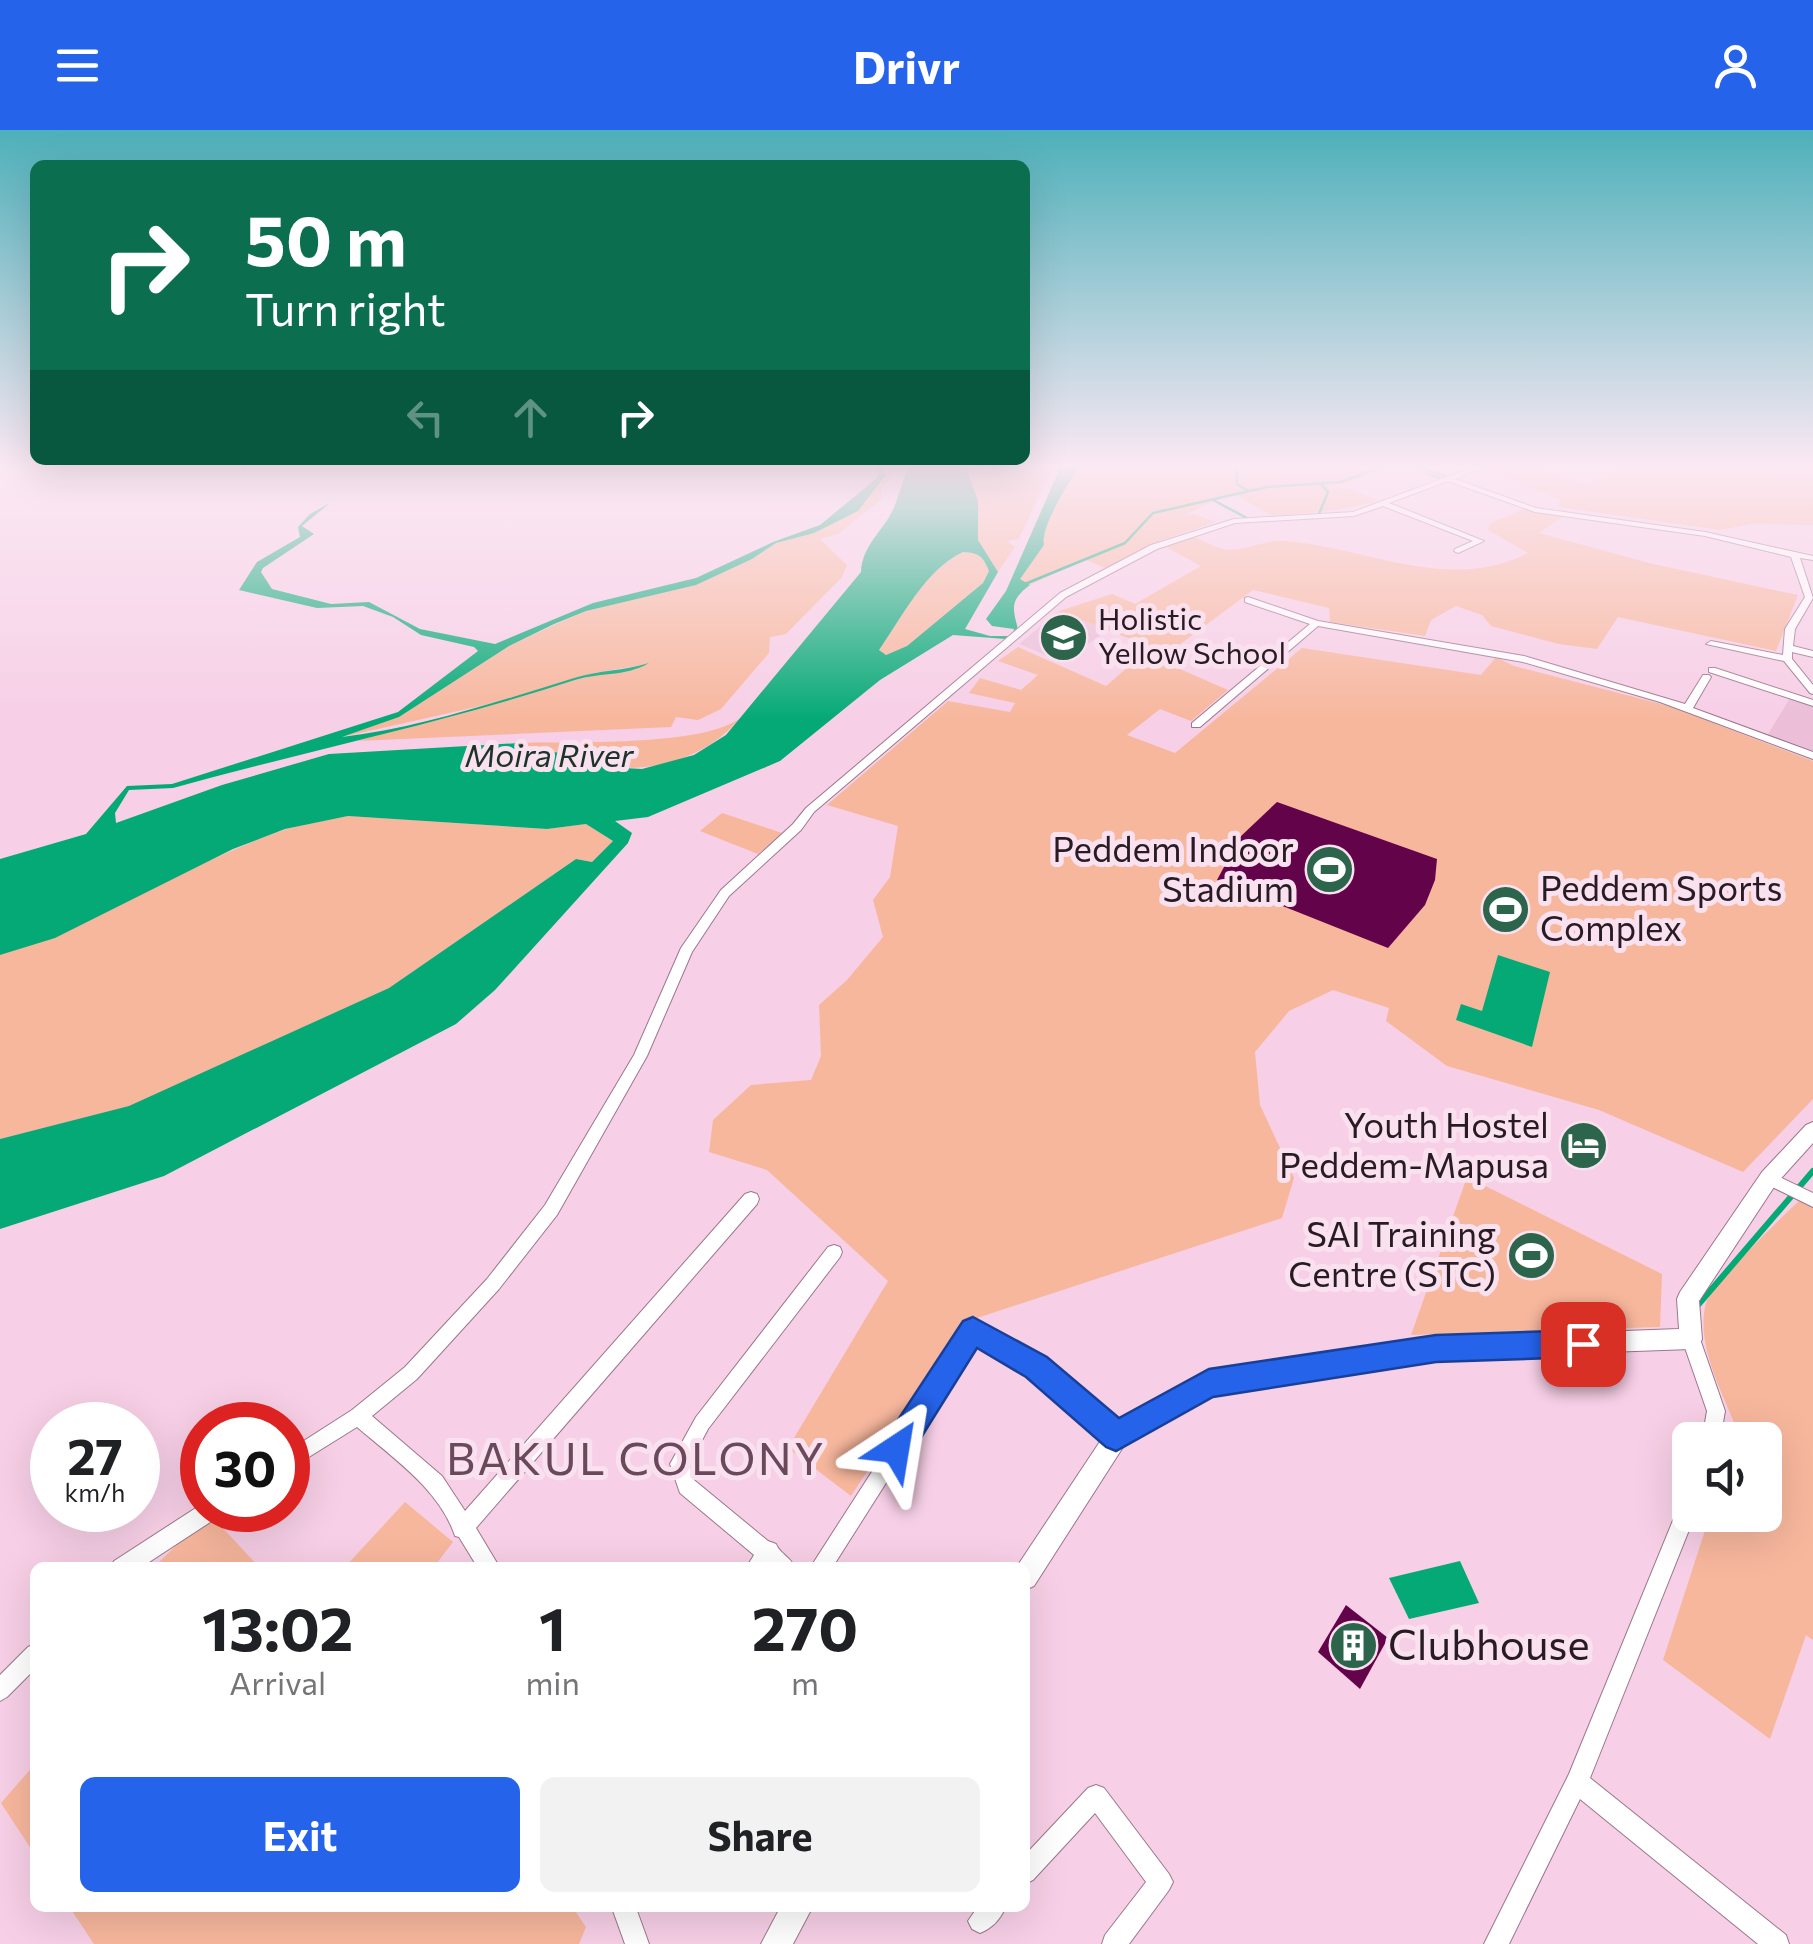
<!DOCTYPE html>
<style>
body{margin:0;font-family:Commissioner,sans-serif;background:#f2f2f2;color:#202124;height:100vh;display:flex;flex-direction:column;font-size:38px;white-space:nowrap}
*{box-sizing:border-box;margin:0}
p{font-size:32px;color:#757577}
.icon{flex:none;width:55px;height:55px;fill:none;stroke:currentColor;stroke-width:2;stroke-linecap:round;stroke-linejoin:round}
.map{position:relative;flex:1;overflow:hidden}
.panel{position:absolute;left:30px;top:1432px;width:1000px;height:350px;display:flex;flex-direction:column;background:#fff;border-radius:15px;box-shadow:0 10px 40px #0002}
.panel>*{flex:none}
.guide{position:absolute;left:30px;top:30px;width:1000px;height:305px;border-radius:15px;box-shadow:0 10px 40px #0002;background:#0b6e4f;color:#fff;overflow:hidden}
.buttons{position:absolute;left:1672px;top:1292px;display:grid;gap:20px}
.buttons a{display:grid;place-items:center;width:110px;height:110px;border-radius:15px;background:#fff;box-shadow:0 10px 40px #0002;font-size:50px}
.speed{position:absolute;left:30px;top:1272px;display:flex;gap:20px;font-size:50px;font-weight:700;text-align:center}
.speed>*{display:grid;place-content:center;width:130px;height:130px;border-radius:50%;background:#fff;box-shadow:0 10px 40px #0002;line-height:1}
.speed small{font-size:25px;font-weight:400}
.speed .limit{border:15px solid #d22;background:#fff;color:#111}
.pin{position:absolute;display:grid;place-items:center;width:85px;height:85px;color:#fff;margin:-42px;border-radius:20px;box-shadow:0 5px 15px #0006}
.me{position:absolute;width:110px;margin:-55px;rotate:33deg;stroke-linejoin:round;filter:drop-shadow(0 0 8px #0008)}
.turn{display:flex;align-items:center;gap:35px;height:210px;padding:0 50px;font-size:45px}
.turn .icon{width:130px;height:130px;stroke-width:2.5}
.turn b{display:block;font-size:70px;line-height:85px}
.lanes{display:flex;align-items:center;height:95px;padding:0 50px;background:#0003;justify-content:center;gap:50px;direction:ltr}
.lanes .off{opacity:.35}
.eta{display:flex;justify-content:space-evenly;align-items:center;height:170px;text-align:center}
.eta b{font-size:60px;font-weight:700;line-height:70px}
.primary-button{display:flex;gap:20px;margin-top:auto;padding:20px 50px}
.primary-button a{flex:1;height:115px;border-radius:15px;background:#2563eb;color:#fff;font-size:40px;font-weight:700;line-height:115px;text-align:center}
.primary-button a+a{background:#f2f2f2;color:#202124}
header{display:flex;justify-content:space-between;align-items:center;height:130px;padding:0 50px;background:#2563eb;color:#fff;font-size:45px;font-weight:700}
.map>svg:first-child{display:block}
.built{fill:#ecbed8}
.green{fill:#f7b79d}
.water{fill:#04a976;fill-rule:evenodd}
.lines{fill:none;stroke-linecap:round;stroke-linejoin:round}
.stream-far1{stroke:#04a976;stroke-width:2.5}
.stream{stroke:#04a976;stroke-width:6}
.building{fill:#63044a}
.minor-casing{stroke:#9b778c;stroke-width:2}
.tertiary-casing{stroke:#9b778c;stroke-width:2}
.minor{fill:#fff;fill-rule:evenodd}
.tertiary{fill:#fff;fill-rule:evenodd}
.route{fill:#2563eb;stroke:#184099;stroke-width:2.5}
.labels{text-anchor:middle;stroke-width:10;stroke-linejoin:round;paint-order:stroke}
.far-poi-label{font-size:30px;fill:#291b23;stroke:#fae1ef;text-anchor:start}
.far-water-label{font-size:32px;font-style:italic;fill:#1d3328;stroke:#fae1ef}
.poi-label{font-size:35px;fill:#291b23;stroke:#fae1ef;text-anchor:end}
.near-poi-label{font-size:42px;fill:#291b23;stroke:#fae1ef;text-anchor:start}
.near-neighbourhood-label{font-size:45px;letter-spacing:2.5px;fill:#6b495d;stroke:#fae1ef}
</style>
<header><svg class="icon" aria-label="menu" viewBox="0 0 24 24"><path d="M4 6h16M4 12h16M4 18h16"/></svg>Drivr<svg class="icon" aria-label="person" viewBox="0 0 24 24"><circle cx="12" cy="8" r="4"/><path d="M4 21q1-7 8-7t8 7"/></svg></header>
<div class="map">
<svg width="1813" height="1814" viewBox="0 0 1813 1814">
<rect width="100%" height="100%" fill="#f7cfe6"/>
<!-- built -->
<g class="built">
<path d="M1059 481 1108 500 1062 532 1019 514Z"/>
<path d="M1791 566 1813 573V623L1767 606Z"/>
</g>
<!-- green -->
<g class="green">
<path d="M879 336H888L893 342 881 360 882 369 838 404 820 409 847 435 842 447 786 504 770 507 769 523 721 579 698 590 676 587 671 597 357 611C432 590 507 569 583 548 604 542 622 545 642 535L594 543 489 574 342 607 399 587 509 516 554 495 586 481 696 455 752 429 776 413 858 381 886 345Z"/>
<path d="M965 336H1053L1019 409 1007 411 1015 417 998 442 978 410V372Z"/>
<path d="M1080 336H1395L1341 355 1325 357 1350 359 1379 371 1331 381 1273 386 1236 365 1218 369 1183 386 1194 384 1216 392 1162 410 1105 438 1084 429 1030 455 1019 449 1044 415C1040 397 1069 352 1080 336Z"/>
<path d="M1494 336H1532L1585 354 1625 336H1802L1813 339V395L1752 394 1720 400 1558 377 1561 370 1482 339Z"/>
<path d="M1526 378 1565 385 1539 403 1653 434 1798 465 1776 521 1618 487 1597 519 1559 514 1491 496 1482 485 1456 476 1431 490 1425 506 1330 492 1329 478 1253 460 1171 521 1166 533 1228 560 1191 591 1160 579 1127 605 1175 623 1302 518 1481 545 1496 527 1514 536 1669 576 1813 631V969L1743 1042 1599 980 1447 936 1386 891 1389 878 1333 860 1289 881 1255 922 1260 975 1294 1048 1282 1088 965 1192 851 1366 788 1318 888 1151 767 1040 709 1022 713 990 751 955 811 950 821 926 819 875 847 850 883 807 873 770 890 747 898 696 827 675 948 571 1010 582 1015 573 969 563 980 548 1021 560 1038 545 998 531 1018 517 1106 556 1151 517 1059 481 1112 464 1135 474 1201 436 1166 417 1195 407C1204 411 1214 417 1223 419 1241 423 1265 409 1284 411 1368 417 1447 464 1528 423L1488 400 1491 393Z"/>
<path d="M963 422C979 423 983 426 989 441L983 453 907 516 886 525 879 520C902 487 926 439 963 422Z"/>
<path d="M739 589C708 626 658 642 610 637 597 636 586 628 573 625 558 621 541 621 525 619L519 613C572 611 698 617 739 589Z"/>
<path d="M722 683 782 703 758 724 700 701Z"/>
<path d="M348 686 547 699 586 694 613 711 592 732 576 729 389 858 129 977 0 1009V825C99 794 184 735 281 701 302 694 326 691 348 686Z"/>
<path d="M1467 1047 1662 1144 1660 1197 1411 1205Z"/>
<path d="M1800 1070 1813 1077V1510L1806 1505 1770 1609 1663 1530 1710 1385H1765V1310H1734L1737 1300C1723 1263 1695 1215 1706 1173 1712 1154 1783 1086 1800 1070Z"/>
<path d="M405 1372 453 1412 434 1437H345Z"/>
<path d="M209 1383 259 1437 153 1438Z"/>
<path d="M35 1634V1725L1 1673Z"/>
<path d="M70 1778H573L586 1797 579 1814H94Z"/>
</g>
<!-- water -->
<g class="water">
<path d="M874 336H879L886 345 858 381 814 403 776 413 752 429 696 455 586 481 554 494 509 516 399 587 342 607C419 598 499 571 574 548 599 540 624 541 649 533 625 547 601 542 575 550 443 593 307 621 173 658L129 660 115 683 116 693 222 655 329 624 519 613 525 619 572 624 605 637 642 639 694 625 726 605 861 442C862 414 886 399 895 375 899 363 904 349 908 336H965L978 371V410L998 442 965 499 990 506H1013L1014 499 992 496 986 489 1006 461 1061 336H1080C1069 352 1040 397 1044 415L1020 449 1030 455C1007 472 1014 480 1019 504L1005 509 953 505 880 550 780 631 648 687 615 691 632 703 628 713 495 860 456 894 164 1046 0 1099V1009L129 976 389 858 576 729 592 732 613 711 586 694 547 699 348 686 285 699 233 719 55 808 0 825V729L86 704 127 656 172 654 398 582 478 521 474 517 421 505 393 487 363 476 317 478 239 460 257 432 300 407 298 397 310 384 330 373 302 396 314 404 263 438 261 442 272 459 331 474 369 472 420 499 495 514 593 473 696 448 773 412 820 395 876 349 879 342ZM963 422C979 423 983 426 989 441L983 453 907 516 886 525 879 520C902 487 926 439 963 422Z"/>
<path d="M1498 825 1550 842 1532 917 1456 890 1461 874 1482 881Z"/>
<path d="M1460 1431 1479 1473 1409 1489 1389 1448Z"/>
</g>
<g class="lines">
<!-- stream-far1 -->
<g class="stream-far1">
<path d="M1236 336 1237 354 1248 361"/>
<path d="M1415 336 1451 348"/>
<path d="M1426 343 1439 348"/>
<path d="M1213 370 1247 388"/>
<path d="M1319 384 1328 362 1321 354"/>
<path d="M1020 456 1125 413 1153 383 1267 357 1341 352 1384 336"/>
</g>
<!-- stream -->
<path class="stream" d="M1698 1175 1813 1041"/>
</g>
<!-- building -->
<g class="building">
<path d="M1277 672 1437 729 1435 750 1425 775 1388 818 1217 750 1240 707Z"/>
<path d="M1346 1475 1388 1508 1360 1559 1318 1522Z"/>
</g>
<g class="lines">
<defs>
<g id="minor">
<path d="M258 336H270L247 342 243 340Z"/>
<path d="M1476 336H1486L1455 349 1536 378 1705 402 1813 426V430L1800 428 1813 468 1795 499 1793 516 1813 521V527L1792 522V529L1813 555V564L1810 563 1784 531 1706 514 1711 511 1783 525 1785 499 1805 467 1791 427 1705 406 1535 382 1448 351 1389 373 1484 411 1458 423 1454 421 1455 419 1473 411 1383 376 1354 386 1235 393 1157 419 1066 467 814 682 801 700 729 766 692 822 647 926 557 1085 499 1159 417 1249 372 1286 442 1346 465 1381 745 1064 751 1062 757 1064 759 1069 757 1074 476 1398 500 1438H478L459 1407 455 1406C440 1360 393 1328 357 1297L288 1340V1321L352 1280 405 1237 487 1149 545 1075 634 925 681 818 721 760 793 694 806 678 1060 463 1151 415 1234 389 1353 382Z"/>
<path d="M1248 467 1318 491 1524 526 1685 574 1703 545H1709L1711 547 1693 578 1813 622V629L1660 572 1523 532 1318 496 1200 597H1192V593L1310 494 1245 472V468Z"/>
<path d="M1709 538H1715L1813 570V576L1709 542Z"/>
<path d="M1769 1042 1813 1063V1077L1764 1053 1761 1048 1764 1043Z"/>
<path d="M834 1115 840 1117 842 1122 840 1127 708 1299 689 1335 694 1350 768 1411 776 1414C780 1424 791 1427 795 1438H746L754 1425 680 1363 670 1334 696 1287 828 1117Z"/>
<path d="M973 1192 1043 1231 1123 1300 1126 1306 1123 1312 1117 1315 1111 1312 1031 1243 976 1211 832 1438H810L967 1194Z"/>
<path d="M1691 1201 1697 1203 1700 1209 1725 1281 1720 1310H1702L1707 1281 1682 1209 1685 1203Z"/>
<path d="M1690 1363V1385H1695L1590 1648 1786 1805 1789 1814H1758L1580 1669 1509 1814H1484L1569 1644 1683 1366Z"/>
<path d="M202 1374V1380H221L218 1387 140 1438H111L114 1431Z"/>
<path d="M35 1514V1539L7 1567 0 1571V1545L28 1517Z"/>
<path d="M1096 1655 1104 1658 1169 1744 1173 1752 1169 1760 1129 1814H1102L1105 1805 1146 1752 1095 1683 1033 1750 1025 1754V1725L1088 1658Z"/>
<path d="M612 1778H636L649 1814H625Z"/>
<path d="M977 1778H1005C1000 1790 992 1798 980 1803L972 1799 968 1791Z"/>
</g>
<g id="tertiary">
<path d="M1813 992V1013L1776 1054 1699 1171 1702 1209 1699 1216 1691 1219 1436 1228 1212 1263 1125 1314 1034 1456 1025 1460V1438H1016L1109 1298 1209 1242 1436 1208 1679 1199 1677 1169 1680 1162 1762 1042 1806 995Z"/>
<path d="M780 1778H812L793 1814H761Z"/>
</g>
</defs>
<!-- minor casing -->
<use href="#minor" class="minor-casing"/>
<!-- tertiary casing -->
<use href="#tertiary" class="tertiary-casing"/>
<!-- minor -->
<use href="#minor" class="minor"/>
<!-- tertiary -->
<use href="#tertiary" class="tertiary"/>
</g>
<!-- sky -->
<linearGradient id="sky" x2="0" y2="1"><stop stop-color="#4db0ba"/><stop offset="0.57" stop-color="#fbe9f4"/><stop offset="1" stop-color="#fbe9f4" stop-opacity="0"/></linearGradient>
<rect width="1813" height="590" fill="url(#sky)"/>
<!-- route -->
<path class="route" d="M973 1187 1047 1227 1119 1288 1209 1239 1436 1205 1583 1200 1593 1204 1597 1214 1593 1223 1583 1227 1436 1232 1213 1267 1116 1321 1106 1317 1026 1247 977 1218 907 1330 896 1334 886 1330 881 1319 886 1308 963 1191Z"/>
<!-- icons -->
<defs>
<symbol id="school-disc" viewBox="-11 -11 22 22"><circle r="9.5" fill="#2d654c" stroke="#fae1ef"/><path d="M0-5L7-2L0 1L-7-2ZM-4 1L0 2.5L4 1V4Q0 6-4 4Z" fill="#fff"/></symbol>
<symbol id="stadium-disc" viewBox="-11 -11 22 22"><circle r="9.5" fill="#2d654c" stroke="#fae1ef"/><path d="M0-5a6.5 5 0 1 0 0 10a6.5 5 0 1 0 0-10ZM-3.5-1.8h7v3.6h-7Z" fill="#fff"/></symbol>
<symbol id="hotel-disc" viewBox="-11 -11 22 22"><circle r="9.5" fill="#2d654c" stroke="#fae1ef"/><path d="M-6-4.5h1.5V1H6V5H4.5V3h-9V5H-6ZM-4 0a1.8 1.8 0 1 1 3.6 0ZM.5 0V-2.5h3Q6-2.5 6 0Z" fill="#fff"/></symbol>
<symbol id="building-disc" viewBox="-11 -11 22 22"><circle r="9.5" fill="#2d654c" stroke="#fae1ef"/><path d="M-4-6H4V6H1V3H-1V6H-4ZM-2.5-4.3h1.7v1.8h-1.7ZM.8-4.3h1.7v1.8H.8ZM-2.5-1h1.7V.8h-1.7ZM.8-1h1.7V.8H.8Z" fill="#fff"/></symbol>
</defs>
<g fill-rule="evenodd">
<use href="#school-disc" x="1036" y="480" width="55" height="55"/>
<use href="#stadium-disc" x="1302" y="712" width="55" height="55"/>
<use href="#stadium-disc" x="1478" y="752" width="55" height="55"/>
<use href="#hotel-disc" x="1556" y="988" width="55" height="55"/>
<use href="#stadium-disc" x="1504" y="1098" width="55" height="55"/>
<use href="#building-disc" x="1326" y="1488" width="55" height="55"/>
</g>
<g class="labels">
<!-- far-poi labels -->
<g class="far-poi-label">
<text x="1098" y="500">Holistic<tspan x="1098" dy="34">Yellow School</tspan></text>
</g>
<!-- far-water labels -->
<g class="far-water-label">
<text x="549" y="637">Moira River</text>
</g>
<!-- poi labels -->
<g class="poi-label">
<text x="1294" y="732">Peddem Indoor<tspan x="1294" dy="40">Stadium</tspan></text>
<text x="1540" y="771" text-anchor="start">Peddem Sports<tspan x="1540" dy="40">Complex</tspan></text>
<text x="1549" y="1008">Youth Hostel<tspan x="1549" dy="40">Peddem-Mapusa</tspan></text>
<text x="1496" y="1117">SAI Training<tspan x="1496" dy="40">Centre (STC)</tspan></text>
</g>
<!-- near-poi labels -->
<g class="near-poi-label">
<text x="1388" y="1530">Clubhouse</text>
</g>
<!-- near-neighbourhood labels -->
<g class="near-neighbourhood-label">
<text x="636" y="1345">BAKUL COLONY</text>
</g>
</g>
</svg>
<div class="buttons">
<a><svg class="icon" aria-label="sound" viewBox="0 0 24 24"><path d="M4 9h4l5-4v14l-5-4H4zM17 9q2 3 0 6"/></svg></a>
</div>
<div class="speed"><div>27<small>km/h</small></div><div class="limit">30</div></div>
<div class="pin" style="left:1583px;top:1214px;background:#d93025"><svg class="icon" aria-label="arrive" viewBox="0 0 24 24"><path d="M6 21V4h12l-3 4 3 4H6"/></svg></div>
<svg class="me" style="left:896px;top:1319px" viewBox="-20 -20 40 40"><path d="M0-17L14 15 0 8-14 15z" fill="#2563eb" stroke="#fff" stroke-width="4"/></svg>
<div class="guide">
<div class="turn"><svg class="icon" aria-label="right" viewBox="0 0 24 24"><path d="M7 20v-9h11M14 6l5 5-5 5"/></svg><div><b>50 m</b>Turn right</div></div>
<div class="lanes"><svg class="icon off" aria-label="left" viewBox="0 0 24 24"><path d="M17 20v-9H6M10 6l-5 5 5 5"/></svg><svg class="icon off" aria-label="ahead" viewBox="0 0 24 24"><path d="M12 20V5M6 11l6-6 6 6"/></svg><svg class="icon" aria-label="right" viewBox="0 0 24 24"><path d="M7 20v-9h11M14 6l5 5-5 5"/></svg></div>
</div>
<section class="panel">
<div class="eta">
<div><b>13:02</b><p>Arrival</p></div>
<div><b>1</b><p>min</p></div>
<div><b>270</b><p>m</p></div>
</div>
<div class="primary-button"><a>Exit</a><a>Share</a></div>
</section>
</div>
